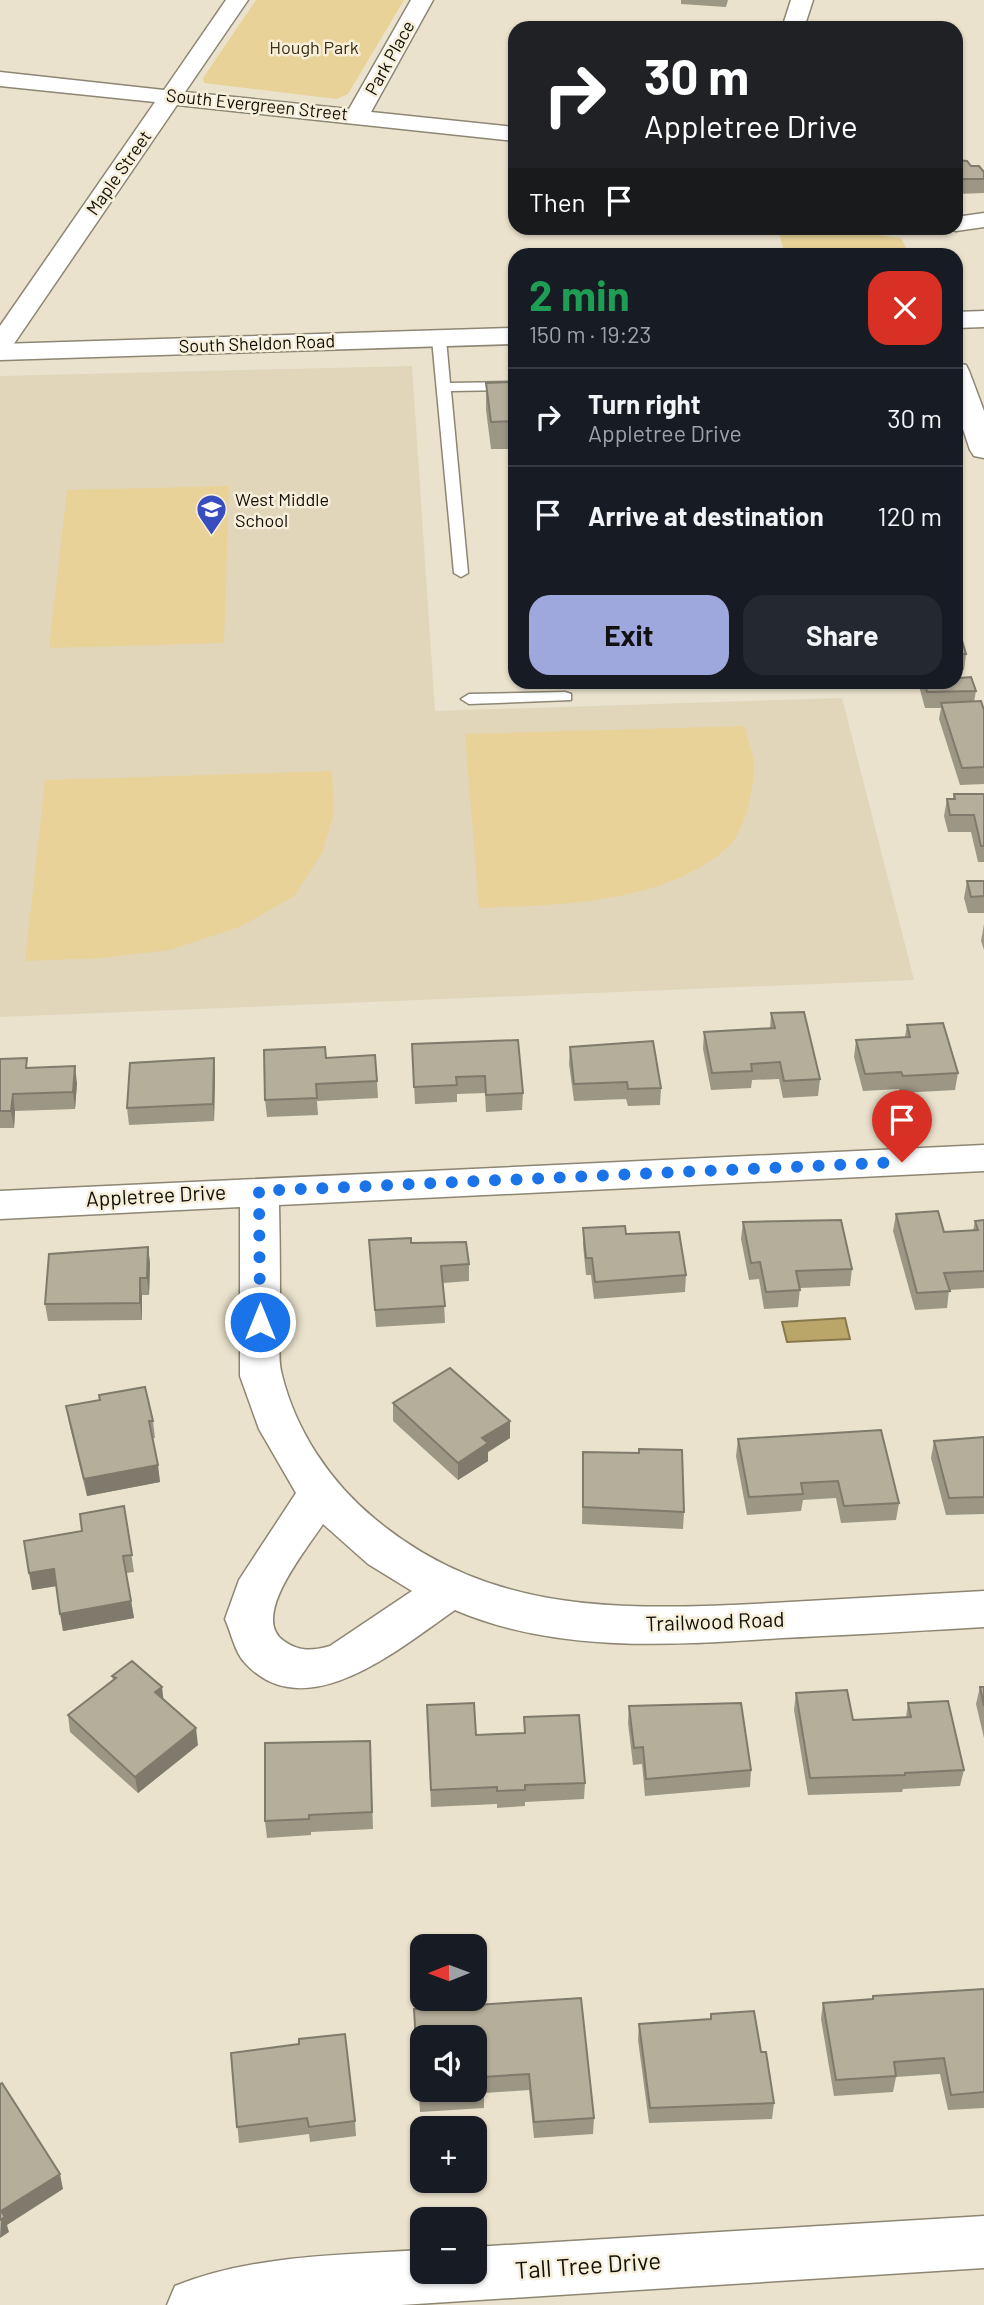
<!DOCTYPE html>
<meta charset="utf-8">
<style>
body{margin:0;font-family:Barlow,sans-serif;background:#242831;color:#f1f3f6;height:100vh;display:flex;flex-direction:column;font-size:26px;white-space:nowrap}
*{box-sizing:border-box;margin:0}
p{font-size:23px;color:#9ea1a6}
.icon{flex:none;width:38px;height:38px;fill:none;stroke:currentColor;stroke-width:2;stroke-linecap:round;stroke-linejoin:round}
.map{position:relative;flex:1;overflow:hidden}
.sheet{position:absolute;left:508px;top:248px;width:455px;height:441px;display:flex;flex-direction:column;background:#171b24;border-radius:21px;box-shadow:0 2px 5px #0004}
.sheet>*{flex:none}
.top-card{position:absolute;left:508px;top:21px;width:455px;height:214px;border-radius:21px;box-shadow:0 2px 5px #0004;background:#202124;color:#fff;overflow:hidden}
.needle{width:46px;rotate:269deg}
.tools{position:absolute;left:410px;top:1934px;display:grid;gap:14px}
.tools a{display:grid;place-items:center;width:77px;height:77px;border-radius:14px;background:#171b24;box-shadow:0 2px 5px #0004;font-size:35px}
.pin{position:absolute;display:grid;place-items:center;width:60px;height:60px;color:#fff;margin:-72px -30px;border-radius:50% 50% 50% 0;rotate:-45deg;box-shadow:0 0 7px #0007}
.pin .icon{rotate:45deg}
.me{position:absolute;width:77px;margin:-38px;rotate:0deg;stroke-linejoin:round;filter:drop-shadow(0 0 5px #0008)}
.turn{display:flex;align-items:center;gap:24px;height:147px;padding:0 21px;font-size:32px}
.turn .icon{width:91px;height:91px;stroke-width:2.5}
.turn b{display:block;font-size:49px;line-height:60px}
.then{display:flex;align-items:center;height:66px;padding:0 21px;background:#0003;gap:14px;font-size:26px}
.round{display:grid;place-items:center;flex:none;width:74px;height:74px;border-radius:21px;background:#242831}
.overview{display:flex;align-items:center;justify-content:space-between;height:119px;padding:0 21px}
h1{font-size:42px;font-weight:700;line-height:52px;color:#1e9e55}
.action{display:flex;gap:14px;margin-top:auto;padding:14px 21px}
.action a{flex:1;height:80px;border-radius:21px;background:#9ea8dd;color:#111;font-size:28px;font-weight:700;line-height:80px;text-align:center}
.action a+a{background:#242831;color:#f1f3f6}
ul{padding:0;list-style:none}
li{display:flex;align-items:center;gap:21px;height:98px;padding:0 21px;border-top:2px solid #363941}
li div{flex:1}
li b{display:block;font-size:26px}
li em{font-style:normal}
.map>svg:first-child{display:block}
.built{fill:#e1d6ba}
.green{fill:#e8d298}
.water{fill:#bba66a;stroke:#88794d;stroke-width:2}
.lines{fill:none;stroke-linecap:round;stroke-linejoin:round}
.lane-casing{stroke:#8d8673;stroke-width:3}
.street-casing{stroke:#8d8673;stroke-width:3}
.secondary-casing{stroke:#8d8673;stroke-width:3}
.lane{fill:#fff;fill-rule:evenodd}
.street{fill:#fff;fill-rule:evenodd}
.secondary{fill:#fff;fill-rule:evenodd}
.wall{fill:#9c9684}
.shaded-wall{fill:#7f7a6c}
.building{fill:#b5ae9a;stroke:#7f7a6c;stroke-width:2;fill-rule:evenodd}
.route{stroke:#1a73e8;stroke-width:12;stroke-dasharray:0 21.6}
.labels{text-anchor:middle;stroke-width:5;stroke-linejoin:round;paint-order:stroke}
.far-park-label{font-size:18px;fill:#392f13;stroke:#f7efda}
.far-street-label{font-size:18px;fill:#110f08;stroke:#f7efda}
.far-poi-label{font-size:18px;fill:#110f08;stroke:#f7efda;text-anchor:start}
.street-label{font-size:21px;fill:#110f08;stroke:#f7efda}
.near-street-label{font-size:24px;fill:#110f08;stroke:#f7efda}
</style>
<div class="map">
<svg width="984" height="2305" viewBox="0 0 984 2305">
<rect width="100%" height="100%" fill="#eae2cd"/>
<!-- built -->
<path class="built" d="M412 366 435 711 842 698 914 980 0 1017V376Z"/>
<!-- green -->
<g class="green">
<path d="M256 0H404L348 94 336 99 204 83 203 78Z"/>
<path d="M778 229 845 230 901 238 910 255H785Z"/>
<path d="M229 486 224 643 49 648 67 490Z"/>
<path d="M744 726C747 739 754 754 754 767 754 789 744 833 728 847 664 904 559 905 479 908L465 734Z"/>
<path d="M332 771 334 812 322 853 294 896 240 927 169 950 102 958 25 961 45 780Z"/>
</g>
<!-- water -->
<path class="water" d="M845 1318 850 1339 787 1342 782 1322Z"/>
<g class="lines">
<defs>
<g id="lane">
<path d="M439 335 446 339 450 383 514 382V390L451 391 468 573 461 577 454 573 432 339Z"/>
<path d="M565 692 571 694V700L469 704 461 699 469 694Z"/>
</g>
<g id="street">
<path d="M226 0H248L185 92 349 109 411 0H433L371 112 514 127V141L177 105 9 351 0 353V326L155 102 0 86V72L164 90Z"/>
<path d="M791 0H813L804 28H782Z"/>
<path d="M984 213V227L956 231 946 228H956V217Z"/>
<path d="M956 363 966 365 969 371 984 411V458L974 456 970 450 956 408Z"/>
<path d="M984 1145V1171L279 1205C280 1244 280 1283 280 1322 281 1339 277 1358 282 1375 296 1431 330 1482 375 1519 493 1617 628 1610 772 1603 843 1599 913 1595 984 1591V1627C917 1631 849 1635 782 1638 673 1645 558 1654 455 1610 402 1646 306 1730 245 1663 235 1653 231 1632 225 1619L239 1580 296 1493 259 1429 240 1376V1207L0 1219V1191ZM323 1524 368 1564 412 1591 330 1646C313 1651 299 1652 284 1641 249 1618 307 1549 323 1524Z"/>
<path d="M984 2216V2268L401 2305H167L175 2286C252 2255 340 2255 422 2250V2272H474V2247Z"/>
</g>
<g id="secondary">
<path d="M984 311V327L956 328V312Z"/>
<path d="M514 328V344L0 360V344Z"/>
</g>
</defs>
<!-- lane casing -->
<use href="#lane" class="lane-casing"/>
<!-- street casing -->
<use href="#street" class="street-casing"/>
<!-- secondary casing -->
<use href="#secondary" class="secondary-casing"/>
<!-- lane -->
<use href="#lane" class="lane"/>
<!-- street -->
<use href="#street" class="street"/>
<!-- secondary -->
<use href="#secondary" class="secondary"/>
</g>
<!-- wall -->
<g class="wall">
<path d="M681 0H734H728L726 7 681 4Z"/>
<path d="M956 160 984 172V193L956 194Z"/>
<path d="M514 380V449H491L486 410V383L509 382Z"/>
<path d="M956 638 966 654 964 670H958L960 678 976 691 974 702 984 710V784L960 785 939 719 941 708H925L919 686 905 687 904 682H956Z"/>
<path d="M954 794H984V862H978L971 832H948L944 816 947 799H953Z"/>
<path d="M967 881H984V913H968L964 898Z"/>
<path d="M984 924V950L981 941Z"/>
<path d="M771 1013 820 1079 818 1096 783 1098 779 1079 752 1080 751 1088 711 1090 703 1049 704 1032 770 1029Z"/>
<path d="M907 1025 958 1073 955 1090 900 1093 899 1089 863 1091 854 1057 856 1040 905 1037Z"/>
<path d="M518 1040 523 1093 522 1110 486 1112 485 1093 457 1094V1102L415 1104 412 1044Z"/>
<path d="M570 1047 661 1088 660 1105 628 1106 626 1099 574 1101 569 1064Z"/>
<path d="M214 1058 215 1075 214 1121 129 1125 127 1108Z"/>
<path d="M326 1058 377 1081 378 1098 317 1101 318 1115 267 1117 265 1100Z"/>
<path d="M0 1059 77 1083 75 1109 15 1111 14 1128H0Z"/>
<path d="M896 1214 944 1232 973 1231 975 1221 984 1220V1288L949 1290 947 1308 915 1310 893 1231Z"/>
<path d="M743 1222 852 1269 850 1286 800 1288 798 1307 764 1309 759 1279 749 1280 741 1239Z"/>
<path d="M583 1228 626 1234 686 1275 685 1292 594 1299 591 1275H586L583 1245Z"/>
<path d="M369 1240 411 1243 469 1264V1281L443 1283 445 1323 376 1327Z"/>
<path d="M148 1247 150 1264 149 1295H142V1320L48 1321 45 1304Z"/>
<path d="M393 1403 510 1438 488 1452V1461L458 1480 393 1421Z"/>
<path d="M66 1406 153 1421 155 1438H153L160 1482 87 1496 69 1423Z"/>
<path d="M984 1437V1514L946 1515 931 1458 934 1441Z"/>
<path d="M738 1439 899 1503 896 1520 841 1523 836 1498 803 1500 801 1511 747 1515 736 1456Z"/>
<path d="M583 1452 684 1512 683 1529 582 1524Z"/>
<path d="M124 1506 134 1572 126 1573 134 1618 63 1631 56 1586 32 1590 82 1531Z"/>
<path d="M112 1676 164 1700 198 1745 138 1793 70 1732 68 1715 113 1680Z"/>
<path d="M980 1687H984V1738L976 1704Z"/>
<path d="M796 1693 853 1720 906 1717 908 1703 964 1770 960 1786 903 1789 902 1792 808 1795 794 1710Z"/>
<path d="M427 1705 476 1735 524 1733V1717L585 1783 584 1799 525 1802V1806L497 1808V1804L431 1807Z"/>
<path d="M629 1706 751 1770 750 1787 645 1796 642 1764 633 1765 628 1723Z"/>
<path d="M370 1741 373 1829 311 1832V1835L267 1838 265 1821Z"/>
<path d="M984 1989V2108L948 2110 940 2074 896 2077 893 2092 834 2096 821 2019 823 2003 872 1999 873 1996Z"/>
<path d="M581 1998 594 2118 593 2134 534 2138 529 2090 484 2093V2108L420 2112 414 2025Z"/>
<path d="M711 2014 761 2052 774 2103 772 2119 649 2123 638 2040 639 2024 710 2019Z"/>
<path d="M231 2053 355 2121 356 2136 310 2142 309 2134 239 2143Z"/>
</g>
<!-- shaded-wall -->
<g class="shaded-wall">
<path d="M961 142 959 156H956V143Z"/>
<path d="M214 1058 215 1075 214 1121 213 1104Z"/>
<path d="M75 1066 77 1083 75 1109 73 1092Z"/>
<path d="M13 1094 15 1111 14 1128 11 1111Z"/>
<path d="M148 1247 150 1264 149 1295 147 1278Z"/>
<path d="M140 1278 142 1295V1320L140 1303Z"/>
<path d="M510 1421V1438L488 1452V1461L458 1480V1463L482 1438Z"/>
<path d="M158 1465 160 1482 87 1496 84 1479Z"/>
<path d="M54 1569 57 1586 32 1590 29 1573Z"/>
<path d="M131 1601 134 1618 63 1631 60 1614Z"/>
<path d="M162 1687 164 1704 155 1692Z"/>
<path d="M196 1728 198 1745 138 1793 135 1777Z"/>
<path d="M60 2174 63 2189 7 2225 9 2232 0 2238 1 2211Z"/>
</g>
<!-- building -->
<g class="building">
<path d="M956 136 961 142 956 143Z"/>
<path d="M956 160 967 161 971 166H979L984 172V179H956Z"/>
<path d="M509 380H514V421L491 422 486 383 509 382Z"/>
<path d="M961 637 966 654H956V638Z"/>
<path d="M956 663 960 678 971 677 976 691 927 692 925 682H956Z"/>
<path d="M981 701 984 710V767L962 768 941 703Z"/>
<path d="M954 794H984V846H981L974 815H950L947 799H955Z"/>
<path d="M967 881H984V896L971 897Z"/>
<path d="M804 1012 820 1079 784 1081 780 1062 751 1064 752 1071 712 1073 704 1032 775 1028 771 1013Z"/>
<path d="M943 1023 958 1073 903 1076 901 1072 865 1074 856 1040 910 1037 907 1025Z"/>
<path d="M518 1040 523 1093 486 1095 485 1076 456 1077 457 1085 414 1087 412 1044Z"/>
<path d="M653 1041 661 1088 628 1089 627 1082 574 1084 570 1047Z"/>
<path d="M325 1047 326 1058 375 1055 377 1081 316 1084 317 1098 265 1100 264 1050Z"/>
<path d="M27 1058 26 1068 75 1066 73 1092 13 1094 11 1111H0V1059Z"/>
<path d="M214 1058 213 1104 127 1108 130 1063Z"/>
<path d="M938 1211 944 1232 978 1230 975 1221 984 1220V1271L944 1273 950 1291 917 1293 896 1214Z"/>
<path d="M841 1220 852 1269 796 1271 800 1290 766 1292 760 1262 751 1263 743 1222Z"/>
<path d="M625 1226 626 1234 679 1232 686 1275 595 1282 592 1258H586L583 1228Z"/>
<path d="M411 1238V1243L466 1242 469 1264 441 1266 445 1306 375 1310 369 1240Z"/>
<path d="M148 1247 147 1278H140V1303L45 1304 49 1254Z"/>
<path d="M450 1368 510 1421 482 1438 488 1443 458 1463 393 1403Z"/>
<path d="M145 1387 153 1421H149L158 1465 84 1479 66 1406 100 1400 99 1395Z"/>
<path d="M881 1430 899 1503 844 1506 838 1481 801 1483 803 1494 749 1497 738 1439Z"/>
<path d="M984 1437V1497L949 1498 934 1441Z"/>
<path d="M639 1449 682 1450 684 1512 583 1507V1452L639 1453Z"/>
<path d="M124 1506 132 1555 123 1556 131 1601 60 1614 54 1569 29 1573 24 1541 82 1531 80 1514Z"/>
<path d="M132 1661 162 1687 155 1692 196 1728 135 1777 68 1715 116 1678 112 1676Z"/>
<path d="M980 1687H984V1706Z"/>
<path d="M847 1690 853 1720 911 1717 908 1703 948 1701 964 1770 905 1773V1775L810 1778 796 1693Z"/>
<path d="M474 1703 476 1735 525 1733 524 1717 579 1715 585 1783 525 1785V1790L497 1791V1787L431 1790 427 1705Z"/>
<path d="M741 1703 751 1770 646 1779 643 1747 634 1748 629 1706Z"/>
<path d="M370 1741 372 1812 309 1815V1819L265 1821V1743Z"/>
<path d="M984 1989V2092L951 2095 944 2058 894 2062 896 2076 836 2080 823 2003 873 1999V1996Z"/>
<path d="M581 1998 594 2118 534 2122 529 2074 483 2077 484 2092 419 2096 414 2009ZM422 2037H474V2090H422Z"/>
<path d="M754 2011 761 2052H766L774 2103 650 2108 639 2024 711 2019V2014Z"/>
<path d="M345 2034 355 2121 309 2127 307 2118 237 2127 231 2053 299 2044V2039Z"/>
<path d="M2 2083 60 2174 1 2211 5 2217 0 2220V2084Z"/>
</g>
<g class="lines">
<!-- route -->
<path class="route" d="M260 1322 259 1191 902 1162"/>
</g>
<!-- icons -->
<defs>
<symbol id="school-pin" viewBox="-11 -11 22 30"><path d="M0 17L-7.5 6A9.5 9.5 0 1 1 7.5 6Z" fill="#384dbf" stroke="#f7efda"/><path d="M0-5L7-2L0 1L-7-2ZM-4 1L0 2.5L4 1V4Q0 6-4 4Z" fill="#fff"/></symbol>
</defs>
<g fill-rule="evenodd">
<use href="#school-pin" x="194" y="492" width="35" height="47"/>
</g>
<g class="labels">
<!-- far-park labels -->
<g class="far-park-label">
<text x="314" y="54">Hough Park</text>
</g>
<!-- far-street labels -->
<g class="far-street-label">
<text transform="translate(390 58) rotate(-61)" y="6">Park Place</text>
<text transform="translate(257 105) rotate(6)" y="6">South Evergreen Street</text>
<text transform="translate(119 173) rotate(-55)" y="6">Maple Street</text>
<text transform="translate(257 344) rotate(-2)" y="6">South Sheldon Road</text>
</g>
<!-- far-poi labels -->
<g class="far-poi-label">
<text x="235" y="506">West Middle<tspan x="235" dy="21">School</tspan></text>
</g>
<!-- street labels -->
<g class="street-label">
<text transform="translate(156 1196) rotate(-3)" y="7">Appletree Drive</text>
<text transform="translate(715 1622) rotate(-2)" y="7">Trailwood Road</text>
</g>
<!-- near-street labels -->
<g class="near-street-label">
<text transform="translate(588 2266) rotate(-4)" y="8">Tall Tree Drive</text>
</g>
</g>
</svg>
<div class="tools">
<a><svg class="needle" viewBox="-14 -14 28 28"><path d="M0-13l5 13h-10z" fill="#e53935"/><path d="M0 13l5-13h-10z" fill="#9ea1a6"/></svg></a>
<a><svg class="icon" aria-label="sound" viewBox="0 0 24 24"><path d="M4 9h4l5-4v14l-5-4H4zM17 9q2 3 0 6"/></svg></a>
<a>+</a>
<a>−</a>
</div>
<div class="pin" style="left:902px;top:1162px;background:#d93025"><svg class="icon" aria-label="arrive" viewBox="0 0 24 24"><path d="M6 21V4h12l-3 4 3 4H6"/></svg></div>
<svg class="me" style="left:260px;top:1322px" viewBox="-20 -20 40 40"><circle r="17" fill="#1a73e8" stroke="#fff" stroke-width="3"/><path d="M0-11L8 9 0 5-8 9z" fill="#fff"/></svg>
<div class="top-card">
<div class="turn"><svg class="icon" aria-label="right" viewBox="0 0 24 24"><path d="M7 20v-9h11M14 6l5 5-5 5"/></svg><div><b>30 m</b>Appletree Drive</div></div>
<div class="then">Then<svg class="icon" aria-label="arrive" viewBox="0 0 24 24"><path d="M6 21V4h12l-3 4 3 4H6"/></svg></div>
</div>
<section class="sheet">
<div class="overview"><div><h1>2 min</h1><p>150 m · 19:23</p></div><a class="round" style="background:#d93025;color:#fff"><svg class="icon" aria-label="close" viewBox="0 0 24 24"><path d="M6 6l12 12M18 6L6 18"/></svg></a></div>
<ul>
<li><svg class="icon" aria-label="right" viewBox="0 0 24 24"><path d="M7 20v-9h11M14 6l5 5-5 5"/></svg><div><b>Turn right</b><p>Appletree Drive</p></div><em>30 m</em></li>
<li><svg class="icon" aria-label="arrive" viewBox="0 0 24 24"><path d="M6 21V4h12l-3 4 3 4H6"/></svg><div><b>Arrive at destination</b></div><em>120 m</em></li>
</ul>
<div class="action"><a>Exit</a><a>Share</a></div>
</section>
</div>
